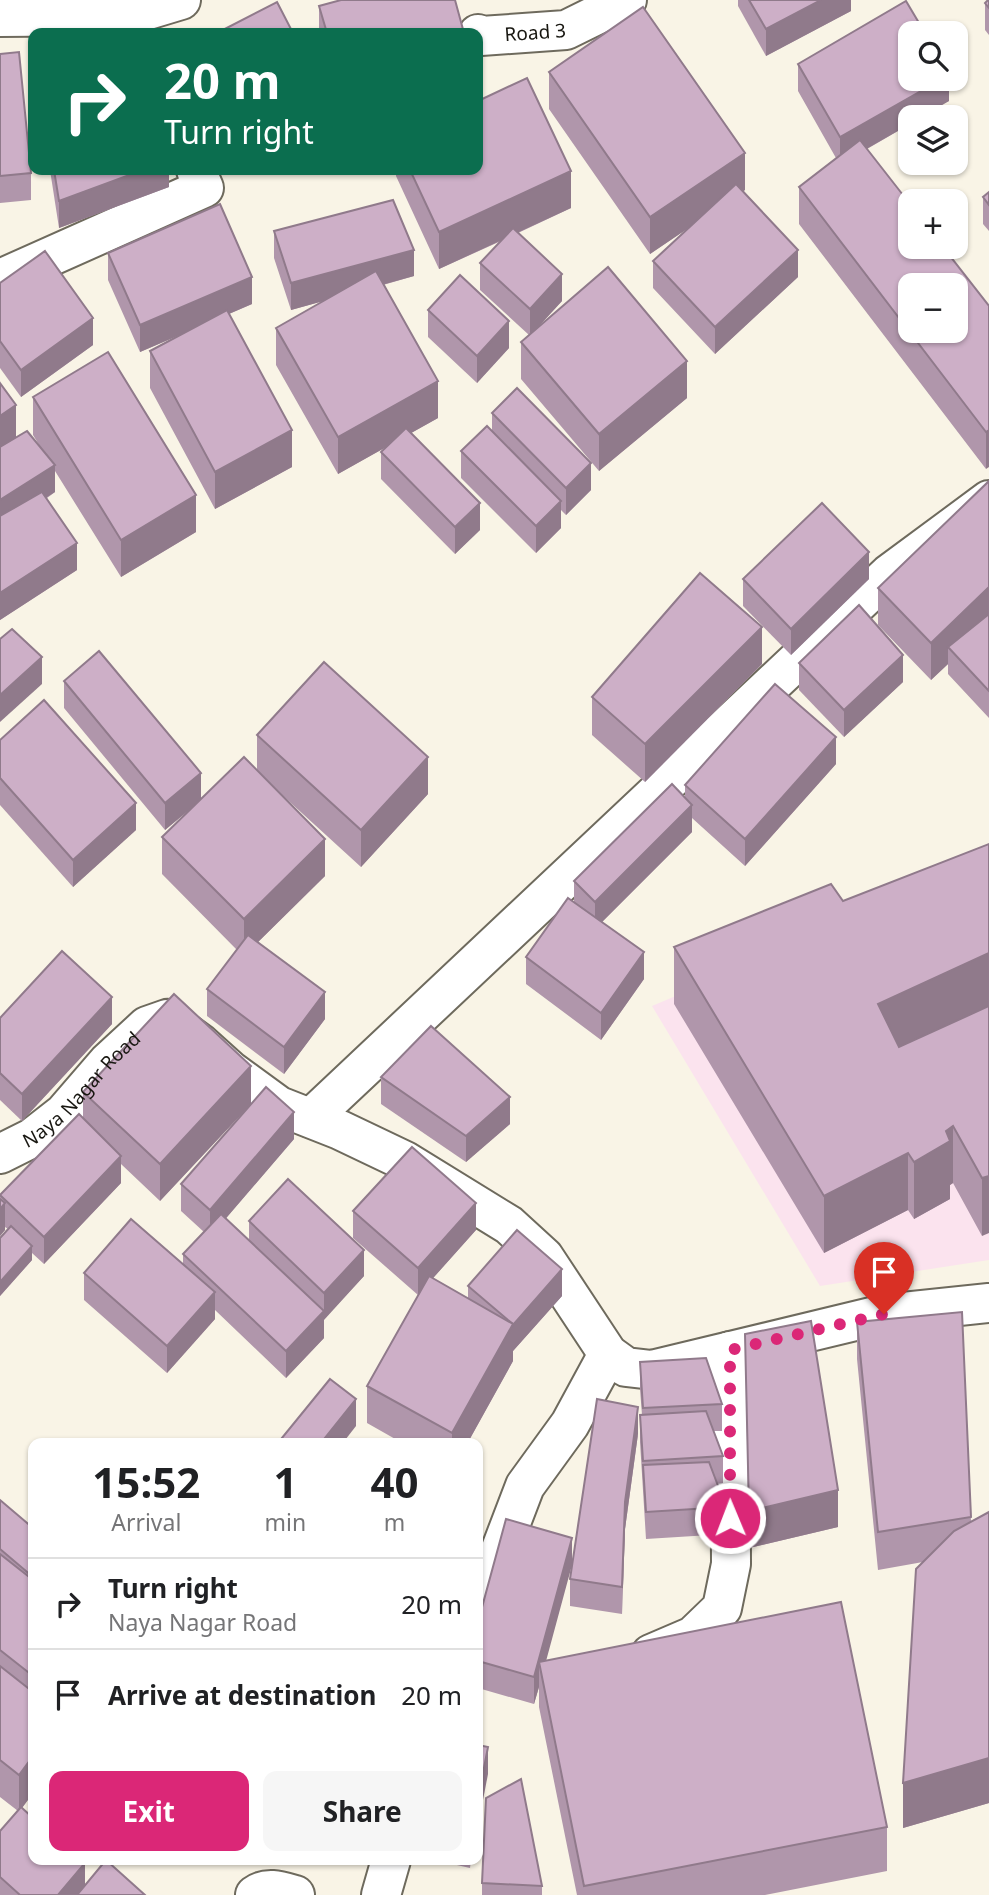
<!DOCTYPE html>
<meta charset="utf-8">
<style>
body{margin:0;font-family:"Noto Sans",sans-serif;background:#f6f6f6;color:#202124;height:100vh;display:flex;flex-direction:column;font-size:26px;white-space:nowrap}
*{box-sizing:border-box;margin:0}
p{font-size:23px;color:#757577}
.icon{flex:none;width:38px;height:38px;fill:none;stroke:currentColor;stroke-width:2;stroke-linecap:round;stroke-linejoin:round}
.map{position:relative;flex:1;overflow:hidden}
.panel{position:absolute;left:28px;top:1438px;width:455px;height:427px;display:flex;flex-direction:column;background:#fff;border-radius:14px;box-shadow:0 2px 5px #0004}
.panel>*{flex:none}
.guide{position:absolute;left:28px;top:28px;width:455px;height:147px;border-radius:14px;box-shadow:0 2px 5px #0004;background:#0b6e4f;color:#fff;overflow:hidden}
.tools{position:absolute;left:898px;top:21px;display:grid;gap:14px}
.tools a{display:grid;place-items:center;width:70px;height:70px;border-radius:14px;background:#fff;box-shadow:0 2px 5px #0004;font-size:35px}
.pin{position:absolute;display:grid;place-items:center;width:60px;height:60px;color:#fff;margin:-72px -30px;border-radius:50% 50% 50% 0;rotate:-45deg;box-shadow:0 0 7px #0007}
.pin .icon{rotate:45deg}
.me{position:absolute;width:77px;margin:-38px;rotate:359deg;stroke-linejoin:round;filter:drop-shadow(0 0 5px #0008)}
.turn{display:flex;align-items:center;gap:24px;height:147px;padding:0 21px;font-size:32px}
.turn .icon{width:91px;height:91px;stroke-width:2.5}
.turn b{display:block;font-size:49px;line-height:60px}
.eta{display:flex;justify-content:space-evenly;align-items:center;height:119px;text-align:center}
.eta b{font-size:42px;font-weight:700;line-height:49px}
.action{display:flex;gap:14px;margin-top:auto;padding:14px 21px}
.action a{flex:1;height:80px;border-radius:14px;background:#db2777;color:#fff;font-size:28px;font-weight:700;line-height:80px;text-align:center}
.action a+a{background:#f6f6f6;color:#202124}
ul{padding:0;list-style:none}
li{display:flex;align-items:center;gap:21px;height:91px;padding:0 21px;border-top:2px solid #e0e0e0}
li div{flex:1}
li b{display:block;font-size:26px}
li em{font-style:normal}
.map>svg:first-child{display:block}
.education{fill:#fbe3ee}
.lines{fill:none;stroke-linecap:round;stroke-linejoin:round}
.pedestrian-casing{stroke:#6e6a5d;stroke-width:42}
.minor-casing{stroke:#6e6a5d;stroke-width:42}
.pedestrian{stroke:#fff;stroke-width:38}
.minor{stroke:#fff;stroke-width:38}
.wall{fill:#b096ab}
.shaded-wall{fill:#907a8b}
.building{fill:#cdafc7;stroke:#907a8b;stroke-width:2;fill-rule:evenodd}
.route{stroke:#db2777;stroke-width:12;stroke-dasharray:0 21.6}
.labels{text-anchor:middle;stroke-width:5;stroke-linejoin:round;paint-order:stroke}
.street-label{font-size:19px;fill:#181711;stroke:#fff}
</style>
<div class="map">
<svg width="989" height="1895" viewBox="0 0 989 1895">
<rect width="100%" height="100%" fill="#f9f4e6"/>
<!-- education -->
<path class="education" d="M989 864V1260L820 1286 652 1006Z"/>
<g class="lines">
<defs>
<g id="pedestrian">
<path d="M478 1609 525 1486 570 1424 608 1354"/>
<path d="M255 1895C267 1886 281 1891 295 1895"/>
<path d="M381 1895 391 1860"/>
</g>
<g id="minor">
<path d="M0 17 128 16 181 0"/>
<path id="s1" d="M478 34 481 36 566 30 627 0"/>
<path d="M0 279 204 188 196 170"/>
<path d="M311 1118 889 574 989 500"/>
<path id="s2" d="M0 1154 32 1138 64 1113 108 1062 147 1026 167 1019 201 1044 231 1071 279 1106 340 1130 405 1161 509 1225 544 1257 608 1354 626 1367 652 1370 884 1314 989 1303"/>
<path d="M651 1654 693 1636 722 1608 731 1564 730 1351"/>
</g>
</defs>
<!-- pedestrian casing -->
<use href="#pedestrian" class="pedestrian-casing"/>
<!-- minor casing -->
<use href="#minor" class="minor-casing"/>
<!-- pedestrian -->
<use href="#pedestrian" class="pedestrian"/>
<!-- minor -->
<use href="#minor" class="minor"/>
</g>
<!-- wall -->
<g class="wall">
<path d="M738 0H851V11L766 56 738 6Z"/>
<path d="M989 0V35L985 30V3Z"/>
<path d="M319 6 464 33H319Z"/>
<path d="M0 54 31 173V200L0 203Z"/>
<path d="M798 64 949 79V101L910 117V124L867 149 989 306 986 469 799 224V187L836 158 798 91Z"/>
<path d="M549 72 745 190 743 191 798 277 715 354 653 288V261L688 228 650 254 549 109Z"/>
<path d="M50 170H169V187L59 228Z"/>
<path d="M396 170H478L571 208 518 233 562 301 537 328 687 398 599 471 521 379V342L529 335 480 290V263L501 241 439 269 396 176Z"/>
<path d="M989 192V231L983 224V197Z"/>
<path d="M274 231 414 276 383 285 438 418 411 433 480 530 455 554 381 479V452L386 447 338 474 276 365V328L323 301 291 310 274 258Z"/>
<path d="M108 253 252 304 229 314 292 467 215 509 150 388V351L182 334 140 352 108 280Z"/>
<path d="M0 283 93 345 21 397 0 368Z"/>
<path d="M428 310 509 348 477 383 428 337Z"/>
<path d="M0 383 16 438 41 448 33 435V397L196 532 121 577 55 471V492L47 498 77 570 0 620Z"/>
<path d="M492 413 591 490 566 515 561 510V528L536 553 461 478V451L492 431Z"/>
<path d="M989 481V718L948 674V664L931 680 878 625V588Z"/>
<path d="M743 579H869L791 655 743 606Z"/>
<path d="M799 663 903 682 844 737 799 690Z"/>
<path d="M762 664 645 782 592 735V697Z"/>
<path d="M64 681 201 798 257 770V735L428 794 361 867 281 794 325 876 258 942 325 1019 284 1074 207 1016V989L237 950 162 874V837L193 807 165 830 64 708Z"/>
<path d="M0 740 136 830 73 887 0 805Z"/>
<path d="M836 764 745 866 692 818V832L602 922 644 979 601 1040 526 984V957L574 902V881L685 798V785Z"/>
<path d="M989 844 982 1236 953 1183 950 1185V1199L914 1219 908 1210 824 1253 674 1004V947L843 901Z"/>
<path d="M0 1018 112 1024 22 1121 0 1100Z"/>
<path d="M381 1077 510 1124 466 1162 381 1104Z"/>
<path d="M83 1092 251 1103 294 1139 226 1218 249 1240V1221L364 1276 324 1319V1338L286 1378 215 1310V1319L167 1373 84 1300V1273L183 1265V1254L204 1232 181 1211V1184L246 1109 160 1201 121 1164V1183L44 1264 32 1253V1260L0 1296V1238L8 1229 5 1227V1230L0 1236V1195L83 1118Z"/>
<path d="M353 1211 476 1230 433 1278 468 1298V1286L562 1296 513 1351V1361L467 1444H404L367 1423V1386L418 1295 353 1238Z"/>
<path d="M962 1312 971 1521 989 1512V1803L903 1828 923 1562 878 1570 857 1359V1322Z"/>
<path d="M745 1334 838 1527 749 1548Z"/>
<path d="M640 1362 722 1404V1431H713L723 1456V1483L717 1484 726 1507V1534L646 1539 640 1442V1415H642L640 1389Z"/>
<path d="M638 1434 625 1529 622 1614 570 1606V1579Z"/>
<path d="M0 1500 33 1528V1793L22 1808 85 1885 145 1895H0V1831L18 1811 0 1797Z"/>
<path d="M478 1622 546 1661 887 1827V1871L765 1895H577L539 1707V1687L534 1704 478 1688Z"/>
<path d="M435 1860H471L470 1868Z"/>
<path d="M482 1883 542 1886V1895H482Z"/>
</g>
<!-- shaded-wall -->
<g class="shaded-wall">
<path d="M821 0H851V11L766 56V29Z"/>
<path d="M942 79H949V101L922 117H910V124L840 164V137Z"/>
<path d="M745 153V190L650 254V217Z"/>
<path d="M143 170H169V187L59 228V201Z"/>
<path d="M571 171V208L439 269V232Z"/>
<path d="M414 250V276L291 310V283Z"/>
<path d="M798 250V277L715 354V327Z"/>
<path d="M562 274V301L530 336V309Z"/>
<path d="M252 277V304L140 352V325Z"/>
<path d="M93 318V345L21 397V370Z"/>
<path d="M509 321V348L477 383V356Z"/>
<path d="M687 361V398L599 471V434Z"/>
<path d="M438 381V418L338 474V437Z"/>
<path d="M16 405V442L0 453V416Z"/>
<path d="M292 430V467L215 509V472Z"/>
<path d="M989 430V467L986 469V432Z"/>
<path d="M591 463V490L566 515V488Z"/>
<path d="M55 465V492L0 527V500Z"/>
<path d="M196 495V532L121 577V540Z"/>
<path d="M561 501V528L536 553V526Z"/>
<path d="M480 503V530L455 554V527Z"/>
<path d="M77 543V570L0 620V593Z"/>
<path d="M869 552V579L791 655V629Z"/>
<path d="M989 587V624L948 647V664L931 680V643Z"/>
<path d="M762 627V664L645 782V744Z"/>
<path d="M903 655V682L844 737V710Z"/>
<path d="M42 657V684L0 722V695Z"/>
<path d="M836 737V764L745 866V839Z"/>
<path d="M428 757V794L361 867V830Z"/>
<path d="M201 773V800L165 830V803Z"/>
<path d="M136 803V830L73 887V860Z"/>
<path d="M692 805V832L595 929V902Z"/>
<path d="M325 839V876L244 956V919Z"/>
<path d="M644 952V979L601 1040V1013Z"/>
<path d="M989 953V1010L878 1061V1004Z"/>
<path d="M325 992V1019L284 1074V1047Z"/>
<path d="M112 997V1024L22 1121V1094Z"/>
<path d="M251 1066V1104L160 1201V1164Z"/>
<path d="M510 1097V1124L466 1162V1136Z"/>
<path d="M294 1112V1139L210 1237V1210Z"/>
<path d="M953 1126V1183L950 1185V1199L914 1219V1162L946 1131Z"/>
<path d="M908 1153V1210L824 1253V1196Z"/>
<path d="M121 1156V1183L44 1264V1237Z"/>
<path d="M989 1176V1233L982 1236V1178Z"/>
<path d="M5 1203V1230L0 1236V1209Z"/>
<path d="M476 1203V1230L418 1295V1268Z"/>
<path d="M32 1246V1260L0 1296V1282Z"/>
<path d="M364 1250V1276L324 1320V1293Z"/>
<path d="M562 1269V1296L513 1351V1361L467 1444H452V1433L513 1324Z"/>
<path d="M215 1292V1319L167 1373V1346Z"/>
<path d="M324 1311V1338L286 1378V1351Z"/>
<path d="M356 1399V1426L342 1444H320Z"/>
<path d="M638 1407V1434L625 1529 622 1614 625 1502Z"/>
<path d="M838 1490V1527L749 1548V1511Z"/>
<path d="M572 1538V1565L542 1676 539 1662V1687L534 1704V1677Z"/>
<path d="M488 1747V1774L478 1826V1799Z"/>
<path d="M33 1756V1793L19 1812V1775Z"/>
<path d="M989 1758V1803L903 1828V1783Z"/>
<path d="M85 1863V1890L81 1895H58Z"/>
</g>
<!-- building -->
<g class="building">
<path d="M341 0H455L464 33H327L319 6Z"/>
<path d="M749 0H821L766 29Z"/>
<path d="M988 0H989V8L985 3Z"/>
<path d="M906 1 925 33H910V79H942L840 137 798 64Z"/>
<path d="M277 2 293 33H217Z"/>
<path d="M643 7 745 153 650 217 549 72Z"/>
<path d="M19 52 31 173 0 176V54Z"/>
<path d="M527 78 571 171 439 232 410 170H478V101Z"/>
<path d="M860 140 910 204V247H943L989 306V430L986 432 799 187ZM910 285H956V331H910Z"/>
<path d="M54 170H143L59 201Z"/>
<path d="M736 184 798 250 715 327 653 261Z"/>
<path d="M989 192V205L983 197Z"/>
<path d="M393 200 414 250 291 283 274 231Z"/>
<path d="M220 204 252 277 140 325 108 253Z"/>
<path d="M513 228 562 274 530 309 480 263Z"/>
<path d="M45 251 93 318 21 370 0 341V283Z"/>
<path d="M608 267 687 361 599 434 521 342Z"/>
<path d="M376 271 438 381 338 437 276 328Z"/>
<path d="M460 275 509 321 477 356 428 310Z"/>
<path d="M227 310 292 430 215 472 150 351Z"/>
<path d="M108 352 196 495 121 540 33 397Z"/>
<path d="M0 383 16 405 0 416Z"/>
<path d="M517 388 591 463 566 488 492 413Z"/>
<path d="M487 426 561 501 536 526 461 451Z"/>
<path d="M406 428 480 503 455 527 381 452Z"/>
<path d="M27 431 55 465 0 500V447Z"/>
<path d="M989 481V587L931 643 878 588Z"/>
<path d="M42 492 77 543 0 593V516Z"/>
<path d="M822 503 869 552 791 629 743 579Z"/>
<path d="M700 573 762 627 645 744 592 697Z"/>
<path d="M859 605 903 655 844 710 799 663Z"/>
<path d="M989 614V691L948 647Z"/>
<path d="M12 629 42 657 0 695V639Z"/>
<path d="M99 651 201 773 165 803 64 681Z"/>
<path d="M324 662 428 757 361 830 257 735Z"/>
<path d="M775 684 836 737 745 839 685 785Z"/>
<path d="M44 700 136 803 73 860 0 778V740Z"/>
<path d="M244 757 325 839 244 919 162 837Z"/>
<path d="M672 784 692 805 595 902 574 881Z"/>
<path d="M989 844V953L878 1004 899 1047 989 1006V1176L982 1178 953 1126 946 1131 950 1141 914 1162 908 1153 824 1196 674 947 831 884 843 901Z"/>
<path d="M568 898 644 952 601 1013 526 957Z"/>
<path d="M248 935 325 992 284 1047 207 989Z"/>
<path d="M62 951 112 997 22 1094 0 1073V1018Z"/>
<path d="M174 994 251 1066 160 1164 83 1092Z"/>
<path d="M431 1026 510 1097 466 1136 381 1077Z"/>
<path d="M266 1087 294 1112 210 1210 181 1184Z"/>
<path d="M79 1114 121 1156 44 1237 0 1195Z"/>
<path d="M412 1147 476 1203 418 1268 353 1211Z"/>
<path d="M288 1179 364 1250 324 1293 249 1221Z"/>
<path d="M0 1199 5 1203 0 1209Z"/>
<path d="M221 1214 324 1311 286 1351 183 1254Z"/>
<path d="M131 1219 215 1292 167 1346 84 1273Z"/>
<path d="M11 1226 32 1246 0 1282V1238Z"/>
<path d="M517 1230 562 1269 513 1325V1324L508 1320 468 1286Z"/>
<path d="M429 1276 513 1324 452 1433 367 1386Z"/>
<path d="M962 1312 971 1517 878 1532 857 1322Z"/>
<path d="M811 1321 838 1490 749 1511 745 1334Z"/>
<path d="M706 1358 722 1404 643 1408 640 1362Z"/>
<path d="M330 1379 356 1399 320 1444H277Z"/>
<path d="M597 1399 638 1407 625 1502 622 1587 570 1579Z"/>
<path d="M706 1411 723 1456 643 1461 640 1415Z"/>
<path d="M709 1462 726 1507 646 1512 643 1465Z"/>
<path d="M0 1500 33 1528V1577L0 1549Z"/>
<path d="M989 1512V1758L903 1783 916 1569 954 1531Z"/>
<path d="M506 1519 572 1538 534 1677 478 1661V1622Z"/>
<path d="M0 1554 33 1580V1676L0 1650Z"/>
<path d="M841 1602 887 1827 584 1886 539 1662Z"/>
<path d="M0 1666 33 1692V1756L19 1775 0 1760Z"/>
<path d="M478 1745 488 1747 478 1799Z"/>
<path d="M521 1779 542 1886 482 1883 486 1798Z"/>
<path d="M21 1807 33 1818V1860H82L85 1863 58 1895H20L0 1877V1831Z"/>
<path d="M106 1860 145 1895H77Z"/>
</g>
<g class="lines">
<!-- route -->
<path class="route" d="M730 1518V1350L884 1314"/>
</g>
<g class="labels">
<!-- street labels -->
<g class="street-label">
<text dy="7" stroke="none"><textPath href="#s1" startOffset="58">Road 3</textPath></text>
<text dy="7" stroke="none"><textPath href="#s2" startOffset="105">Naya Nagar Road</textPath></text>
</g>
</g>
</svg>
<div class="tools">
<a><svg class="icon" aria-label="search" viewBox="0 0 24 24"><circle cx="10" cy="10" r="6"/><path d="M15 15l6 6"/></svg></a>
<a><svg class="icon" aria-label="layers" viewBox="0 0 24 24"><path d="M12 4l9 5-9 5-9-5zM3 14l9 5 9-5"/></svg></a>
<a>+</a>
<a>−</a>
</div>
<div class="pin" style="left:884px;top:1314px;background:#d93025"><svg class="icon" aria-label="arrive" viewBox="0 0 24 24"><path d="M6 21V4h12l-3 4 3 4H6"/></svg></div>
<svg class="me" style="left:730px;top:1518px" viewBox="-20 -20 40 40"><circle r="17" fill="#db2777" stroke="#fff" stroke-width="3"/><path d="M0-11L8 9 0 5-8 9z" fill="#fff"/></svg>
<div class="guide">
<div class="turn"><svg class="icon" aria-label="right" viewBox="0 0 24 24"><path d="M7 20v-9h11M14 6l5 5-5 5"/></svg><div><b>20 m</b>Turn right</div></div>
</div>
<section class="panel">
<div class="eta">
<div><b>15:52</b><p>Arrival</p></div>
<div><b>1</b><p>min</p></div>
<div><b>40</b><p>m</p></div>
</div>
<ul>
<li><svg class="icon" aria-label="right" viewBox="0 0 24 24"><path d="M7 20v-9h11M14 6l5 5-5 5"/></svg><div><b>Turn right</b><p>Naya Nagar Road</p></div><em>20 m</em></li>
<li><svg class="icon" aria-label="arrive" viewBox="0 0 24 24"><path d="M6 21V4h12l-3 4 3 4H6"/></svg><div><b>Arrive at destination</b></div><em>20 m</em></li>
</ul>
<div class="action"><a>Exit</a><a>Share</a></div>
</section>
</div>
